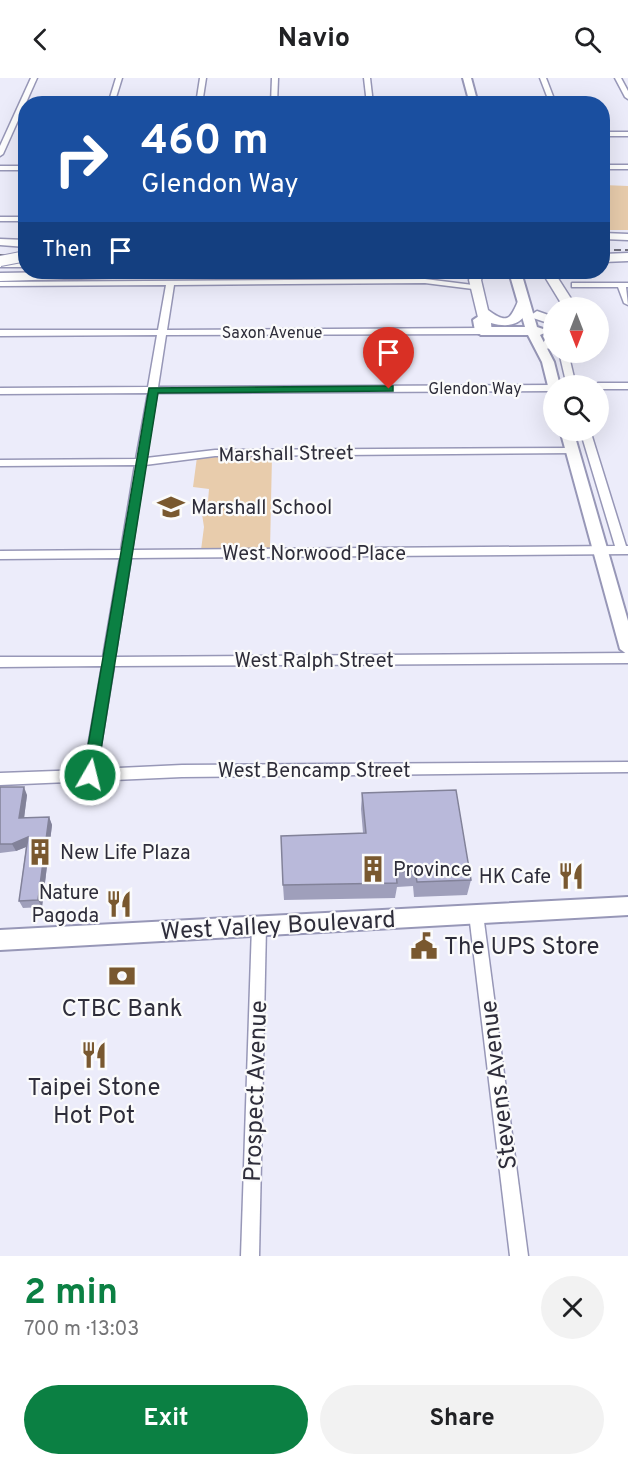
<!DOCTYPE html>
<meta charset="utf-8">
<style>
body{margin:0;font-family:Overpass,sans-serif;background:#f2f2f2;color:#202124;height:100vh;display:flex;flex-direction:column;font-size:22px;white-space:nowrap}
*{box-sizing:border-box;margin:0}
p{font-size:20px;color:#757577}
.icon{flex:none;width:33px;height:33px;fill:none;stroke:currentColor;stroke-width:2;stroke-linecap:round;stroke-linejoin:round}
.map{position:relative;height:1178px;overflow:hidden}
.side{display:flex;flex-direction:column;background:#fff;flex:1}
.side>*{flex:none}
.top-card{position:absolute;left:18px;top:18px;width:592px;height:183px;border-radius:24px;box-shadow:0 6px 24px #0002;background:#1a4fa0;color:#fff;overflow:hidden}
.needle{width:39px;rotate:180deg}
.tools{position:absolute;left:543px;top:219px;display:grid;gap:12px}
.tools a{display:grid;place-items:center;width:66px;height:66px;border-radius:50%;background:#fff;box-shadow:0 6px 24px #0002;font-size:30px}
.pin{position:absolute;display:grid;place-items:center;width:51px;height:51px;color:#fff;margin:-62px -26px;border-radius:50% 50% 50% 0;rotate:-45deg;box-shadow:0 0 6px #0007}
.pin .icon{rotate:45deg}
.me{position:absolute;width:66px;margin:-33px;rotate:8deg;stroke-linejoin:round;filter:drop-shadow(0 0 4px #0008)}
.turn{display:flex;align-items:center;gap:21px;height:126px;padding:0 24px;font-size:27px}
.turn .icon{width:78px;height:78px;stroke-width:2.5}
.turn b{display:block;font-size:42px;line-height:51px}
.then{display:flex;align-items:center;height:57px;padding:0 24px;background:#0003;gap:12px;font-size:22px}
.round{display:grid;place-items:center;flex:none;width:63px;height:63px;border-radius:32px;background:#f2f2f2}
.summary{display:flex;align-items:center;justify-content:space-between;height:102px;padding:0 24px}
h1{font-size:36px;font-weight:700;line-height:45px;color:#0b8043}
.cta{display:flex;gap:12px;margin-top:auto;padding:12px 24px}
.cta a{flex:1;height:69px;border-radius:36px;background:#0b8043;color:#fff;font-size:24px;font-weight:700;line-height:69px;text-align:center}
.cta a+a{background:#f2f2f2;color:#202124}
header{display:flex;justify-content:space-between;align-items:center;height:78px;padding:0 24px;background:#fff;font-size:27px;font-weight:700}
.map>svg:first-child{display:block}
.green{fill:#e8ccac}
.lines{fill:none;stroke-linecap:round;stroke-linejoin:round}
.minor-casing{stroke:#9797b7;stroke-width:3}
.major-casing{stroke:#9797b7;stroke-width:4}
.highway-casing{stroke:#9797b7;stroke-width:3}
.minor{fill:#fff;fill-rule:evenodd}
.major{fill:#fff;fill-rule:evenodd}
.highway{fill:#fff;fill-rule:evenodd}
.rail{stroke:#484754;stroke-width:1.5;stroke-dasharray:7 4;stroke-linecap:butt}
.highway-bridge-casing{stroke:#9797b7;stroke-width:12;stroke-linecap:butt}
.highway-bridge{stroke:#fff;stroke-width:10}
.wall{fill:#9f9fbb}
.shaded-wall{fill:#828299}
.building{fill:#b9b9da;stroke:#828299;stroke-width:1.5}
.route{fill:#0b8043;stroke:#07532c;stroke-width:1.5}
.labels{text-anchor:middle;stroke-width:4.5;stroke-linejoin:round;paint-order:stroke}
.far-street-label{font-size:16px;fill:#2e2d3a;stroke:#fbfbfb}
.street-label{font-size:20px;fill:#2e2d3a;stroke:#fbfbfb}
.poi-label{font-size:20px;fill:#2e2d3a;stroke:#fbfbfb;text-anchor:start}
.near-street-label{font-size:24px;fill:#2e2d3a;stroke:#fbfbfb}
.near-poi-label{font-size:24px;fill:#2e2d3a;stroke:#fbfbfb}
</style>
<header><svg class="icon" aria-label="back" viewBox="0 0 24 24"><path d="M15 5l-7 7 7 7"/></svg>Navio<svg class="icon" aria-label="search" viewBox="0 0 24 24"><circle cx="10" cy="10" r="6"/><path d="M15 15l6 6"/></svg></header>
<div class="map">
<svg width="628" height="1178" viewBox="0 0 628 1178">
<rect width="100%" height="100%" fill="#ececfa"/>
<!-- green -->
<g class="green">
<path d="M603 107 628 108V152H603Z"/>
<path d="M212 378H272L270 472H201L204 449 200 423H208L209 411 193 409 197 379Z"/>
</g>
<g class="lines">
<defs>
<g id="minor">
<path d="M31 0H37L3 76 0 78V68Z"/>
<path d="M116 0H122L114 26H108Z"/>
<path d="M200 0H206L202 26H196Z"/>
<path d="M272 0H278L277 26H271Z"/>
<path d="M364 0H370L373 26H367Z"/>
<path d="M540 0H546L556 26H550Z"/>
<path d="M615 0H621L628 13V21L625 19Z"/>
<rect x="603" y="54" width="25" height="4"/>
<rect x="603" y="87" width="25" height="4"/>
<rect x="0" y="88" width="26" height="4"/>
<rect x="0" y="139" width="26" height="4"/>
<path d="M425 201 473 207 477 209 473 211 425 205 174 207 167 252 481 250 485 253 481 256 166 257 158 309 554 307V313L157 315 146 380 215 372 572 370 575 371V375L215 378 145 387 132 472 615 468 580 352H590L626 468H628V476L131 480 115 579 628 575V585L114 588 97 691 182 687 628 684V694L182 699 0 707V695L84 692 102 588 0 589V579H103L120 480 0 481V473L121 472 135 387 0 388V382L136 381 148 315 0 316V310L148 309 157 257 0 258V252H158L166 207 0 208V204Z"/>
<path d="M572 205H628V209H626L628 227 624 225 618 209H572Z"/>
<path d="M559 274H568L576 308H567Z"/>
<path d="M598 305H628V311H598V308H594Z"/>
<path d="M476 829 481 831 483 836 528 1178H510L469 836 471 831Z"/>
<path d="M259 841 264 843 266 848 259 1178H241L252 848 254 843Z"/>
</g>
<g id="major">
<path d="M463 0H471L478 26H470Z"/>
<path d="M509 194H521L537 249 549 253 540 257 554 284 560 308H554V312L548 308 542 284 528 257H481L475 253 473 242 479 238 485 242 486 249H525Z"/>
<path d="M560 352H573L628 543V577L620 571Z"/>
<path d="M628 819V837L0 872V852Z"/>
</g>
<g id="highway">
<path d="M603 155 628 156V162L603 161Z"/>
<path d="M0 161 26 162V169L0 167Z"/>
<path d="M628 175V183L603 184V176Z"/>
<rect x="0" y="181" width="26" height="8"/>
<path d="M60 194H167L161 198 0 203V195Z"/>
<path d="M472 194H484L481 202 488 232C509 248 511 239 519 221L523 220 529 224C526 245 512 251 491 245L492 256H482L469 202Z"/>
<path d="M542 194H554L577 230H564Z"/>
<path d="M537 233 554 239V247L533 240 531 237Z"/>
<path d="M554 255V270L543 271 541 268 549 256Z"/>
</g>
</defs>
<!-- minor casing -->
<use href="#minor" class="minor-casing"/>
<!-- major casing -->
<use href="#major" class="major-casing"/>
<!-- highway casing -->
<use href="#highway" class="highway-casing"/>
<!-- minor -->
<use href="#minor" class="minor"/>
<!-- major -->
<use href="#major" class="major"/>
<!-- highway -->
<use href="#highway" class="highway"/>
<!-- rail -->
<g class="rail">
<path d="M603 172H628"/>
<path d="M0 177 26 178"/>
</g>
<defs>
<path id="highway-bridge" d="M0 183 26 178"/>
</defs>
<!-- highway-bridge casing -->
<use href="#highway-bridge" class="highway-bridge-casing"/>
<!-- highway-bridge -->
<use href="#highway-bridge" class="highway-bridge"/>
</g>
<!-- wall -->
<g class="wall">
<path d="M0 709 27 717 24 740 49 739 52 747 42 829 23 830 19 823 26 769 16 773 0 775Z"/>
<path d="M362 715 471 802 467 817 414 819 413 808 397 809 395 820 284 822 283 807 363 755 361 731Z"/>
</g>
<!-- shaded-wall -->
<g class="shaded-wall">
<path d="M24 709 27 717 23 748 19 740Z"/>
<path d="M49 739 52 747 42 829 38 822Z"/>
<path d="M28 759 31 767 16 773 12 766Z"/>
</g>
<!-- building -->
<g class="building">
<path d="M0 709H24L19 740 49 739 38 822 19 823 28 759 12 766H0Z"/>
<path d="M456 712 471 802 417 804 415 793 396 794 397 805 283 807 281 758 366 755 362 715Z"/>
</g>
<!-- route -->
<path class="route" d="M389 308H393V313L158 315 97 697 90 703 85 701 83 697 149 310Z"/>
<!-- icons -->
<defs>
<symbol id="school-bare" viewBox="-9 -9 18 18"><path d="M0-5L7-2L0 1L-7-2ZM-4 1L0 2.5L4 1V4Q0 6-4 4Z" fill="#79582f" stroke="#fbfbfb" stroke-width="2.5" paint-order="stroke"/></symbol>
<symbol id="building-bare" viewBox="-9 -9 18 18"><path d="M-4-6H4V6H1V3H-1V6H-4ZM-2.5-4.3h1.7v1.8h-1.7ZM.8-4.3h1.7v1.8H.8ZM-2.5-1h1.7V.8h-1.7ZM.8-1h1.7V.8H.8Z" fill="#79582f" stroke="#fbfbfb" stroke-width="2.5" paint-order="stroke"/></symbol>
<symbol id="restaurant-bare" viewBox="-9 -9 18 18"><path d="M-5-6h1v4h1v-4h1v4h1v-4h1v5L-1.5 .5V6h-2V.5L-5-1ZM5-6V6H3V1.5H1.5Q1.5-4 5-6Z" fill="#79582f" stroke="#fbfbfb" stroke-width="2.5" paint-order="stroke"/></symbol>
<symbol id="civic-bare" viewBox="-9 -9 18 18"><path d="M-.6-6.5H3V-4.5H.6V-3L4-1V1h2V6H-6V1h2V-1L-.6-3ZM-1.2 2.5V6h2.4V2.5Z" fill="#79582f" stroke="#fbfbfb" stroke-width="2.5" paint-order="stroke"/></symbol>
<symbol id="bank-bare" viewBox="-9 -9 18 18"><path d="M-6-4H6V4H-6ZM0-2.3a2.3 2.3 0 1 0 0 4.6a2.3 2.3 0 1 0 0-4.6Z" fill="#79582f" stroke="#fbfbfb" stroke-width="2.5" paint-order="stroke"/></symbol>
</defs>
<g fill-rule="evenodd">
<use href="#school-bare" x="152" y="410" width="38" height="38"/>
<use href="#building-bare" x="21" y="755" width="38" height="38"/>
<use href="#building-bare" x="354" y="772" width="38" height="38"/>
<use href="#restaurant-bare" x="552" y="779" width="38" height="38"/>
<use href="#restaurant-bare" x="100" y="807" width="38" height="38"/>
<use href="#civic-bare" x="405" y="849" width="38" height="38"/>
<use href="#bank-bare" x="103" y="879" width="38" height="38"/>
<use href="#restaurant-bare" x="75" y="958" width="38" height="38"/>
</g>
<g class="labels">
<!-- far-street labels -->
<g class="far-street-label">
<text x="272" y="260">Saxon Avenue</text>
<text x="475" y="316">Glendon Way</text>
</g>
<!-- street labels -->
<g class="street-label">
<text transform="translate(286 375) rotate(-1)" y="7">Marshall Street</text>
<text x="314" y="482">West Norwood Place</text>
<text x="314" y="589">West Ralph Street</text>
<text x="314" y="699">West Bencamp Street</text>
</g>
<!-- poi labels -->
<g class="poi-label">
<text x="191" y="436">Marshall School</text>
<text x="60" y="781">New Life Plaza</text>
<text x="393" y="798">Province</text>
<text x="551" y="805" text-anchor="end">HK Cafe</text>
<text x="99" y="821" text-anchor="end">Nature<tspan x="99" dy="23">Pagoda</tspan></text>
</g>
<!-- near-street labels -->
<g class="near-street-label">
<text transform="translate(278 847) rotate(-3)" y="8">West Valley Boulevard</text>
<text transform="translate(498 1007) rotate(-97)" y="8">Stevens Avenue</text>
<text transform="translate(255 1013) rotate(-88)" y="8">Prospect Avenue</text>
</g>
<!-- near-poi labels -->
<g class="near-poi-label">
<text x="444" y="876" text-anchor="start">The UPS Store</text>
<text x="122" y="938">CTBC Bank</text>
<text x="94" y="1017">Taipei Stone<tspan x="94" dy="28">Hot Pot</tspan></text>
</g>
</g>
</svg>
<div class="tools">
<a><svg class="needle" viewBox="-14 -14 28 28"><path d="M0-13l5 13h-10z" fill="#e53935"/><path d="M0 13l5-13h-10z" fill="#757577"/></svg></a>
<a><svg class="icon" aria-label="search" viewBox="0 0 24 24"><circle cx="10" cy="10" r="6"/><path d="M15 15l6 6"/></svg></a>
</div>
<div class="pin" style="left:389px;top:311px;background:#d93025"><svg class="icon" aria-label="arrive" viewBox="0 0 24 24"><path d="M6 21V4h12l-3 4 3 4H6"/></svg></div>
<svg class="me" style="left:90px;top:697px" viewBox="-20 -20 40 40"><circle r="17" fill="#0b8043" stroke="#fff" stroke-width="3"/><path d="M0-11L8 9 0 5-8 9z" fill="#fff"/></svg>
<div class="top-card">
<div class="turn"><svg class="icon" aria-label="right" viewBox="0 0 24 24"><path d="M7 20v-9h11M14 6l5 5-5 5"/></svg><div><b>460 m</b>Glendon Way</div></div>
<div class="then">Then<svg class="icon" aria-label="arrive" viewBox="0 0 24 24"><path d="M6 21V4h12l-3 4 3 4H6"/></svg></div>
</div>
</div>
<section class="side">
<div class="summary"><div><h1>2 min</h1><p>700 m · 13:03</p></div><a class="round"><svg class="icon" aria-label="close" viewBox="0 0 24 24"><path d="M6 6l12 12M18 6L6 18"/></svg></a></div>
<div class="cta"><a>Exit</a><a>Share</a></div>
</section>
